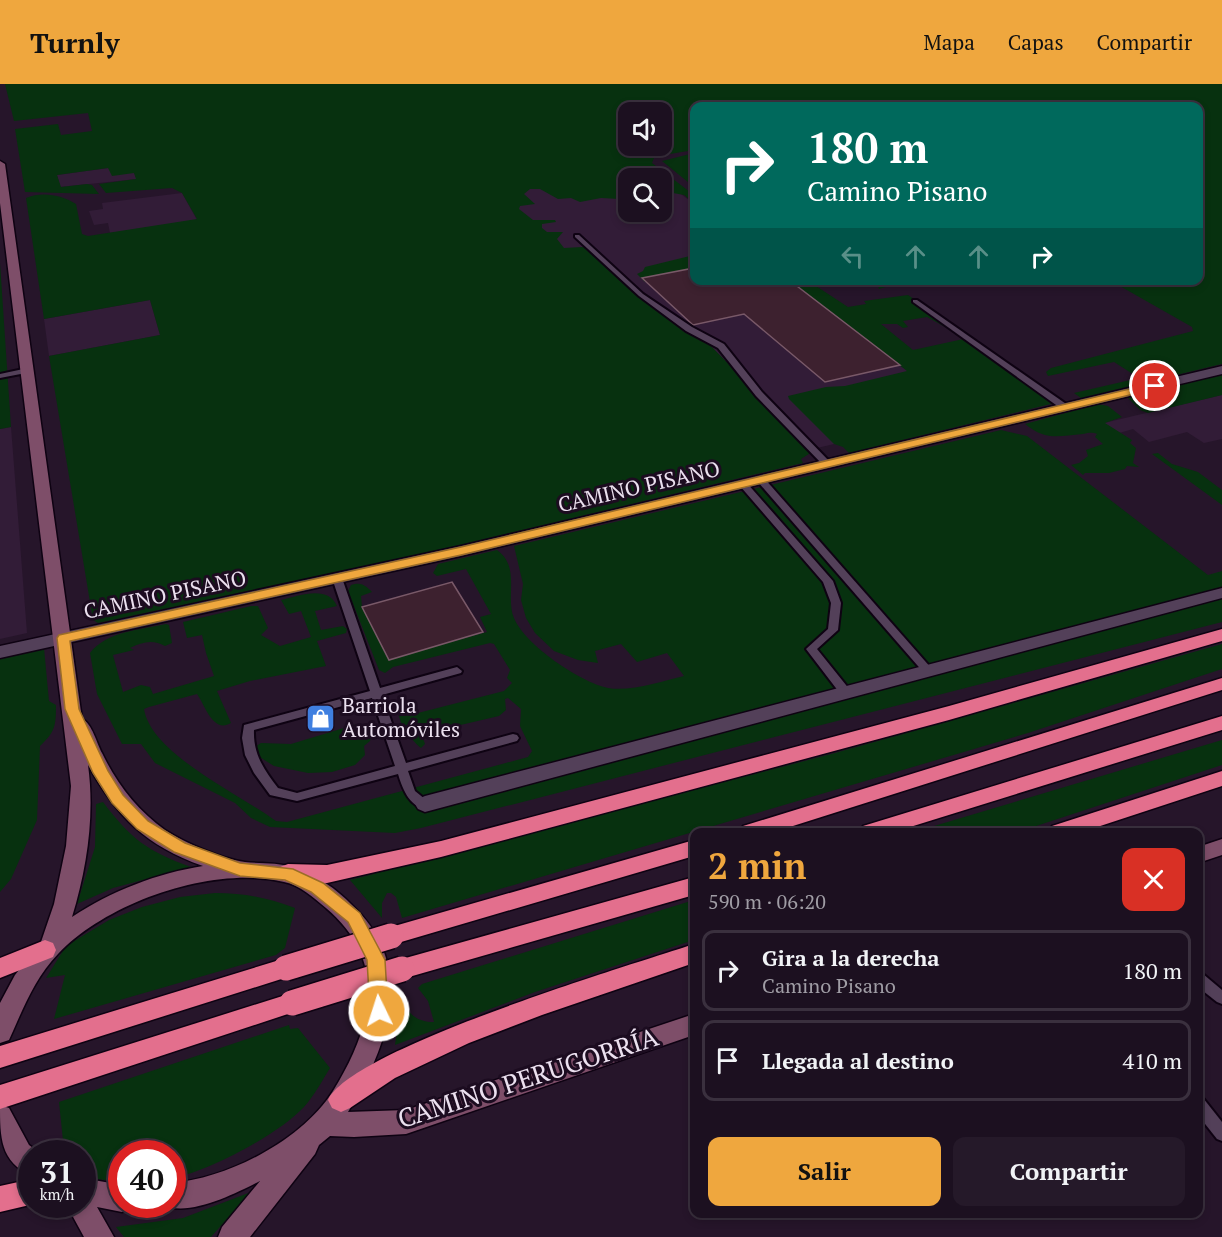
<!DOCTYPE html>
<html lang="es">
<meta charset="utf-8">
<style>
body{margin:0;font-family:"PT Serif",serif;background:#251929;color:#f1f3f6;height:100vh;display:flex;flex-direction:column;font-size:22px;white-space:nowrap}
*{box-sizing:border-box;margin:0}
p{font-size:20px;color:#a09da5}
.icon{flex:none;width:33px;height:33px;fill:none;stroke:currentColor;stroke-width:2;stroke-linecap:round;stroke-linejoin:round}
.map{position:relative;flex:1;overflow:hidden}
.side{position:absolute;left:690px;top:744px;width:513px;height:390px;display:flex;flex-direction:column;background:#1c1020;border-radius:12px;box-shadow:0 3px 9px #0003,0 0 0 2px #3a303e}
.side>*{flex:none}
.hud{position:absolute;left:690px;top:18px;width:513px;height:183px;border-radius:12px;box-shadow:0 3px 9px #0003,0 0 0 2px #3a303e;background:#00695c;color:#fff;overflow:hidden}
.tools{position:absolute;left:618px;top:18px;display:grid;gap:12px}
.tools a{display:grid;place-items:center;width:54px;height:54px;border-radius:12px;background:#1c1020;box-shadow:0 3px 9px #0003,0 0 0 2px #3a303e;font-size:30px}
.speed{position:absolute;left:18px;top:1056px;display:flex;gap:12px;font-size:30px;font-weight:700;text-align:center}
.speed>*{display:grid;place-content:center;width:78px;height:78px;border-radius:50%;background:#1c1020;box-shadow:0 3px 9px #0003,0 0 0 2px #3a303e;line-height:1}
.speed small{font-size:15px;font-weight:400}
.speed .limit{border:9px solid #d22;background:#fff;color:#111}
.pin{position:absolute;display:grid;place-items:center;width:51px;height:51px;color:#fff;margin:-26px;border:3px solid #fff;border-radius:50%;box-shadow:0 2px 6px #0007}
.me{position:absolute;width:66px;margin:-33px;rotate:356deg;stroke-linejoin:round;filter:drop-shadow(0 0 4px #0008)}
.turn{display:flex;align-items:center;gap:21px;height:126px;padding:0 18px;font-size:27px}
.turn .icon{width:78px;height:78px;stroke-width:2.5}
.turn b{display:block;font-size:42px;line-height:51px}
.lanes{display:flex;align-items:center;height:57px;padding:0 18px;background:#0003;justify-content:center;gap:30px;direction:ltr}
.lanes .off{opacity:.35}
.round{display:grid;place-items:center;flex:none;width:63px;height:63px;border-radius:12px;background:#251929}
.overview{display:flex;align-items:center;justify-content:space-between;height:102px;padding:0 18px}
h1{font-size:36px;font-weight:600;line-height:45px;color:#efa73e}
.primary-button{display:flex;gap:12px;margin-top:auto;padding:12px 18px}
.primary-button a{flex:1;height:69px;border-radius:12px;background:#efa73e;color:#111;font-size:24px;font-weight:600;line-height:69px;text-align:center}
.primary-button a+a{background:#251929;color:#f1f3f6}
ul{padding:0;list-style:none}
li{display:flex;align-items:center;gap:18px;height:81px;margin:0 12px 9px;padding:0 6px;border:3px solid #3a303e;border-radius:12px}
li div{flex:1}
li b{display:block;font-size:22px}
li em{font-style:normal}
header{display:flex;align-items:center;gap:36px;box-sizing:border-box;height:84px;padding:0 30px;background:#efa73e;color:#111}
header strong{font-size:28px}
nav{display:flex;gap:33px;margin-inline-start:auto;font-size:21px}
.map>svg:first-child{display:block}
.built{fill:#321c37;fill-rule:evenodd}
.green{fill:#07310f;fill-rule:evenodd}
.building{fill:#3d212f;stroke:#795968;stroke-width:1.5}
.lines{fill:none;stroke-linecap:round;stroke-linejoin:round}
.lane-casing{stroke:#0e0212;stroke-width:4}
.street-casing{stroke:#0e0212;stroke-width:3}
.secondary-casing{stroke:#0e0212;stroke-width:3}
.highway-casing{stroke:#0e0212;stroke-width:3}
.lane{fill:#534059;fill-rule:evenodd}
.street{fill:#534059;fill-rule:evenodd}
.secondary{fill:#7e4e69;fill-rule:evenodd}
.highway{fill:#e36f8d;fill-rule:evenodd}
.highway-bridge-casing{stroke:#0e0212;stroke-width:28;stroke-linecap:butt}
.highway-bridge{stroke:#e36f8d;stroke-width:25}
.route{fill:#efa73e;stroke:#9b6d28;stroke-width:1.5}
.labels{text-anchor:middle;stroke-width:6;stroke-linejoin:round;paint-order:stroke}
.street-label{font-size:21px;fill:#ebe0ef;stroke:#1c0c20}
.poi-label{font-size:21px;fill:#ebe0ef;stroke:#1c0c20;text-anchor:start}
.near-street-label{font-size:26px;fill:#ebe0ef;stroke:#1c0c20}
</style>
<header>
<strong>Turnly</strong>
<nav><a>Mapa</a><a>Capas</a><a>Compartir</a></nav>
</header>
<div class="map">
<svg width="1222" height="1153" viewBox="0 0 1222 1153">
<rect width="100%" height="100%" fill="#26152a"/>
<!-- built -->
<g class="built">
<path d="M638 77 694 120V196L793 197 922 296 888 347 746 381 477 101ZM628 94H662V128H628Z"/>
<path d="M108 84 134 89 137 95 60 103 57 91Z"/>
<path d="M182 109 197 136 110 149 108 139 94 141 89 127 103 125 102 119Z"/>
<path d="M150 216 160 251 49 272 44 235Z"/>
<path d="M1222 311V355L1204 359 1187 348 1149 358 1133 345 1119 349 1104 339Z"/>
<path d="M11 343 27 549 0 555V345Z"/>
</g>
<!-- green -->
<g class="green">
<path d="M5 0H1222V280L1081 314 1074 309 1139 294 1114 278 1048 292 1046 288 1051 284 1193 247 1192 243 1111 197 1198 196V22H694V66L658 72 654 74 652 79 694 111V119L684 111 662 107V94H628V112L625 113 628 114V118H624L620 115 601 114 580 118 571 114 558 115 540 105H530L524 110 535 120 520 122 519 125 533 136H555L556 138 542 140V144L547 148H563L557 155 564 164 582 163 595 165 683 247 707 258 811 364 812 368 801 375 803 379 435 467 98 539 93 536 49 272 160 251 150 216 44 235 26 114C42 107 62 111 76 120L82 150 88 152 197 135 182 109 172 104 106 109 99 100 136 95 134 89 112 92 108 84 57 91 61 103 87 100 92 101 99 110 25 108 15 45 58 40 61 51 92 47 88 29 14 37ZM628 28H662V62H628Z"/>
<path d="M694 69V103L662 77Z"/>
<path d="M694 171V187L645 198 637 190 643 187 645 183Z"/>
<path d="M0 179 11 343 0 345Z"/>
<path d="M807 196 848 223 866 220 864 217 908 211 960 246 954 248 927 233 903 237 908 243 903 244 897 240H881L913 266 968 254 1055 319 849 369 843 363 834 360 789 315 788 312 826 303 845 302 907 287 791 197Z"/>
<path d="M877 197H999L960 203 924 197 901 198 879 205 878 202 880 199Z"/>
<path d="M1222 290V311L1148 329 1140 326 1128 314Z"/>
<path d="M1098 320 1108 322 1122 333 1105 339 1132 356 1130 359 1136 364 1133 379 1139 383 1127 382 1125 385 1109 389H1085L1083 391 1071 381 1079 379 1088 372 1086 366 1103 360 1095 353 1097 350C1091 348 1089 349 1083 350 1058 352 1046 357 1025 340Z"/>
<path d="M1001 346 1027 352 1208 491 1222 487V538L421 744 395 749 270 743 251 734 235 719 155 679 141 660H122L97 610 90 569C107 547 140 546 166 540L169 541 172 559 165 562C153 555 142 558 130 564L134 566 113 571 123 608 141 601 150 603 153 610 214 592 206 569 202 551 187 554 183 538 251 522H258L268 544 261 551 280 562 311 553 301 527 289 530 281 516C298 512 328 500 337 522L315 527 321 546 343 542 347 545 346 549 317 557 326 582 250 597 217 607 231 639C213 650 205 621 197 610L149 623 144 625C151 670 241 711 276 737L287 738 528 673 532 667 520 642 521 625 508 614 505 615 506 626 499 632 439 646 434 644 421 649 425 660 421 664C414 659 411 652 404 648L395 620 402 617 409 620 414 630 504 607 512 599 507 594 510 586 494 560 490 559 393 583 385 589 379 586 348 507 351 501C361 498 365 501 372 508L361 512 362 523 389 575 487 548 480 533 491 530 466 485 437 492 433 489 438 480 497 466C521 483 505 513 514 534 525 561 580 598 608 604 630 608 663 597 684 592L667 569 637 578 621 560 595 567 598 579 578 576 554 567 535 549 526 534 521 516 523 500 514 462Z"/>
<path d="M1158 369 1172 380 1198 388 1222 406V421L1152 370Z"/>
<path d="M1222 560V585L1028 649 402 834 396 813 391 809H387L382 819V834L350 796 835 669Z"/>
<path d="M44 564 49 617 56 621C56 642 55 648 40 662L37 736 11 795 0 808V571Z"/>
<path d="M357 640 373 647 370 657 364 662 365 671 355 681 332 688 308 689 274 682 253 669V664L261 659 291 660Z"/>
<path d="M1222 656V681L1018 748H914Z"/>
<path d="M103 718C131 755 147 767 191 783L113 804 77 820 95 763 96 720Z"/>
<path d="M215 809C245 809 268 814 295 824L285 864 276 871 54 935 65 891 46 894 66 862 109 836 142 823 180 813Z"/>
<path d="M694 816V856L535 908 395 961 402 911C406 929 416 938 434 938L428 917 418 904 422 900Z"/>
<path d="M289 941 290 945 298 944 330 984C322 997 314 1012 304 1023 279 1050 208 1088 173 1094L172 1070H122L121 1098 88 1094 83 1090 82 1070 61 1069 64 1066 59 1018Z"/>
<path d="M251 1108 211 1153H124L116 1143 183 1134Z"/>
</g>
<!-- building -->
<g class="building">
<path d="M694 184V196H789L900 281 825 298 744 230 693 241 642 194Z"/>
<path d="M452 498 483 548 389 576 362 523Z"/>
</g>
<g class="lines">
<defs>
<g id="lane">
<path d="M575 151H579L643 210 692 243 724 260 762 308 830 378V382H824L756 312 718 264 686 247 639 212 575 153Z"/>
<path d="M913 216H917L1069 322V326H1063L913 218Z"/>
<path d="M28 284 32 286 31 288 0 294V290Z"/>
<path d="M761 393 764 394 932 585 933 587 932 589H924L758 398V394Z"/>
<path d="M743 397 746 398 833 497 841 519 838 546 817 565 850 606 851 609 850 612H842L806 565 828 545 831 519 823 498 740 402 739 400Z"/>
<path d="M337 491 342 494 380 604 457 583 462 587 461 589 382 611 406 679 513 650 517 651 519 654 517 657 408 687 415 707 431 720 429 723C410 727 402 703 398 690L297 717 270 711 254 689 245 671 242 654 244 641 370 607 332 494ZM372 614 395 682 297 709 278 704C264 686 253 670 254 646Z"/>
<path d="M1198 888 1203 890 1222 906V920L1217 918 1198 903Z"/>
<path d="M1198 1012 1203 1014 1222 1038V1057L1217 1055 1198 1031Z"/>
</g>
<g id="street">
<path d="M1222 282V290L461 472 0 574V562L461 462Z"/>
<path d="M1222 504V514L425 728 418 725 415 720 418 715 425 712Z"/>
</g>
<g id="secondary">
<path d="M0 77 5 80 82 635C92 639 97 660 102 669 117 700 137 726 165 746 185 759 222 775 245 778 262 780 279 778 295 784 317 791 336 805 352 821 418 883 388 962 348 1028L406 1026 694 930V951L406 1050 354 1053 330 1052 319 1061 315 1070 250 1153H218L222 1143 260 1097C237 1109 186 1135 162 1120H172V1099C229 1094 302 1056 333 1007 372 944 390 878 326 824 314 814 300 801 284 798 214 781 107 818 58 870 34 895 23 925 9 956L0 959V919L15 891 41 858 54 820 66 762 71 702 0 119ZM88 681C117 733 146 762 203 782 158 789 111 807 72 833 87 784 95 731 88 681Z"/>
<path d="M1222 755V771L1198 779V763Z"/>
<path d="M0 1021 9 1024 29 1061 41 1070H32V1092C0 1078 0 1053 0 1021Z"/>
<path d="M82 1094 122 1101V1120H133L132 1124 122 1128 97 1123 114 1153H84L66 1120H82Z"/>
</g>
<g id="highway">
<path d="M1222 545V557L949 636 441 773 327 799 288 798 280 795 277 789 280 783 288 780 327 781 441 757 949 622Z"/>
<path d="M1222 594V606L774 748H740L743 742Z"/>
<path d="M1222 632V646L894 748H860L863 742Z"/>
<path d="M1222 687V702L1082 748H1049L1052 742Z"/>
<path d="M694 756V772L391 861 383 859 380 852 383 845 391 843Z"/>
<path d="M694 793V811L402 895 394 892 390 885 394 878 402 875Z"/>
<path d="M45 856 53 859 56 866 53 873 0 894V874Z"/>
<path d="M694 860V879L542 931 469 959 395 994 350 1024 341 1028 332 1024 328 1016C352 964 631 881 694 860Z"/>
<path d="M286 874 294 877 298 884 294 891 0 984V962Z"/>
<path d="M292 909 300 912 304 919 300 926 0 1025V1001Z"/>
<path d="M32 1095V1120H34L0 1128V1102Z"/>
</g>
</defs>
<!-- lane casing -->
<use href="#lane" class="lane-casing"/>
<!-- street casing -->
<use href="#street" class="street-casing"/>
<!-- secondary casing -->
<use href="#secondary" class="secondary-casing"/>
<!-- highway casing -->
<use href="#highway" class="highway-casing"/>
<!-- lane -->
<use href="#lane" class="lane"/>
<!-- street -->
<use href="#street" class="street"/>
<!-- secondary -->
<use href="#secondary" class="secondary"/>
<!-- highway -->
<use href="#highway" class="highway"/>
<defs>
<g id="highway-bridge">
<path d="M286 884 391 852"/>
<path d="M292 919 402 885"/>
</g>
</defs>
<!-- highway-bridge casing -->
<use href="#highway-bridge" class="highway-bridge-casing"/>
<!-- highway-bridge -->
<use href="#highway-bridge" class="highway-bridge"/>
</g>
<!-- route -->
<path class="route" d="M1155 299 1160 302 1159 304 461 471 70 557 79 625 108 687 123 711 148 737 185 759 240 779 293 785 323 799 360 829 385 876 388 927 386 932 379 935 373 932 370 927 367 876 348 838 311 808 285 796 240 792 174 768 137 745 112 719 93 689 65 625 57 554 59 551 461 463Z"/>
<!-- icons -->
<defs>
<symbol id="shop-square" viewBox="-11 -11 22 22"><rect x="-9" y="-9" width="18" height="18" rx="4" fill="#3f7fe0" stroke="#1c0c20"/><path d="M-5-2.5h2.3a2.7 3.5 0 0 1 5.4 0H5L5.5 6h-11ZM-1.5-2.5h3a1.5 2.3 0 0 0-3 0Z" fill="#fff"/></symbol>
</defs>
<g fill-rule="evenodd">
<use href="#shop-square" x="304" y="618" width="33" height="33"/>
</g>
<g class="labels">
<!-- street labels -->
<g class="street-label">
<text transform="translate(639 403) rotate(-13)" y="7">CAMINO PISANO</text>
<text transform="translate(165 511) rotate(-12)" y="7">CAMINO PISANO</text>
</g>
<!-- poi labels -->
<g class="poi-label">
<text x="342" y="629">Barriola<tspan x="342" dy="24">Automóviles</tspan></text>
</g>
<!-- near-street labels -->
<g class="near-street-label">
<text transform="translate(528 994) rotate(-18)" y="9">CAMINO PERUGORRÍA</text>
</g>
</g>
</svg>
<div class="tools">
<a><svg class="icon" aria-label="sound" viewBox="0 0 24 24"><path d="M4 9h4l5-4v14l-5-4H4zM17 9q2 3 0 6"/></svg></a>
<a><svg class="icon" aria-label="search" viewBox="0 0 24 24"><circle cx="10" cy="10" r="6"/><path d="M15 15l6 6"/></svg></a>
</div>
<div class="speed"><div>31<small>km/h</small></div><div class="limit">40</div></div>
<div class="pin" style="left:1155px;top:302px;background:#d93025"><svg class="icon" aria-label="arrive" viewBox="0 0 24 24"><path d="M6 21V4h12l-3 4 3 4H6"/></svg></div>
<svg class="me" style="left:379px;top:927px" viewBox="-20 -20 40 40"><circle r="17" fill="#efa73e" stroke="#fff" stroke-width="3"/><path d="M0-11L8 9 0 5-8 9z" fill="#fff"/></svg>
<div class="hud">
<div class="turn"><svg class="icon" aria-label="right" viewBox="0 0 24 24"><path d="M7 20v-9h11M14 6l5 5-5 5"/></svg><div><b>180 m</b>Camino Pisano</div></div>
<div class="lanes"><svg class="icon off" aria-label="left" viewBox="0 0 24 24"><path d="M17 20v-9H6M10 6l-5 5 5 5"/></svg><svg class="icon off" aria-label="ahead" viewBox="0 0 24 24"><path d="M12 20V5M6 11l6-6 6 6"/></svg><svg class="icon off" aria-label="ahead" viewBox="0 0 24 24"><path d="M12 20V5M6 11l6-6 6 6"/></svg><svg class="icon" aria-label="right" viewBox="0 0 24 24"><path d="M7 20v-9h11M14 6l5 5-5 5"/></svg></div>
</div>
<section class="side">
<div class="overview"><div><h1>2 min</h1><p>590 m · 06:20</p></div><a class="round" style="background:#d93025;color:#fff"><svg class="icon" aria-label="close" viewBox="0 0 24 24"><path d="M6 6l12 12M18 6L6 18"/></svg></a></div>
<ul>
<li><svg class="icon" aria-label="right" viewBox="0 0 24 24"><path d="M7 20v-9h11M14 6l5 5-5 5"/></svg><div><b>Gira a la derecha</b><p>Camino Pisano</p></div><em>180 m</em></li>
<li><svg class="icon" aria-label="arrive" viewBox="0 0 24 24"><path d="M6 21V4h12l-3 4 3 4H6"/></svg><div><b>Llegada al destino</b></div><em>410 m</em></li>
</ul>
<div class="primary-button"><a>Salir</a><a>Compartir</a></div>
</section>
</div>
